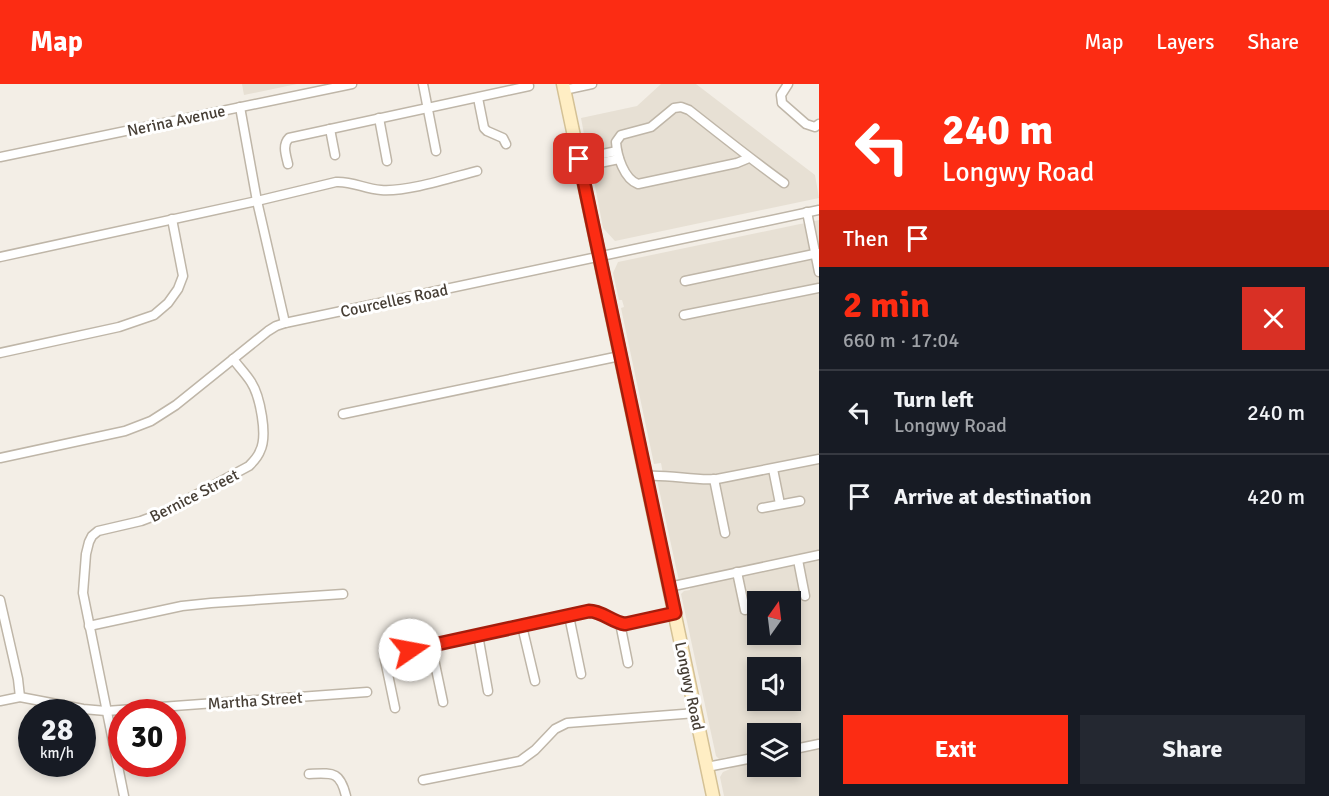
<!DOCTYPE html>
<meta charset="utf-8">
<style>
body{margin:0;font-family:Signika,sans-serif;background:#242831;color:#f1f3f6;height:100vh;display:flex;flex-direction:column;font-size:22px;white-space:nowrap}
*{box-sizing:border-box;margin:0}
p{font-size:20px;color:#9ea1a6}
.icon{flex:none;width:33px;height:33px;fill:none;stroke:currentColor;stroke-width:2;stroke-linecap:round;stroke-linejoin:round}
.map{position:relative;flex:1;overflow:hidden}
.sheet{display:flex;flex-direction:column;background:#171b24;width:510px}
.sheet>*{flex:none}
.banner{background:#fc2c13;color:#fff;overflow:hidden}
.needle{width:39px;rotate:14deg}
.fabs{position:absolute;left:747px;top:507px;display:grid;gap:12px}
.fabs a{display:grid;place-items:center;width:54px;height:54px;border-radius:0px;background:#171b24;box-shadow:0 3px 9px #0003;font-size:30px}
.speed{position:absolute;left:18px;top:615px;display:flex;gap:12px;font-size:30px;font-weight:700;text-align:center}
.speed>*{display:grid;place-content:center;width:78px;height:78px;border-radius:50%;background:#171b24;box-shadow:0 3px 9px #0003;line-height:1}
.speed small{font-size:15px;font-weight:400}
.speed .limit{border:9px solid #d22;background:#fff;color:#111}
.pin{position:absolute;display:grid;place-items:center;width:51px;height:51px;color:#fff;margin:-26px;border-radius:12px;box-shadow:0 3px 9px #0006}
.me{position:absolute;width:66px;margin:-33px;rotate:78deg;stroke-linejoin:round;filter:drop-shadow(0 0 4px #0008)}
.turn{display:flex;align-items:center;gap:21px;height:126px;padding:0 24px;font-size:27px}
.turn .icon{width:78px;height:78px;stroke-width:2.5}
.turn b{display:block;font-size:42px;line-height:51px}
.then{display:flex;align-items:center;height:57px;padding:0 24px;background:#0003;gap:12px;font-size:22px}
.round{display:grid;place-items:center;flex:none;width:63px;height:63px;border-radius:0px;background:#242831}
.head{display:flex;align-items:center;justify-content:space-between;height:102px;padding:0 24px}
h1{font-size:36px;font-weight:800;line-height:45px;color:#fc2c13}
.action{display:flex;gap:12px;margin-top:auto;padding:12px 24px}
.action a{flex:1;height:69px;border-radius:0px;background:#fc2c13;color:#fff;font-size:24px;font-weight:800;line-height:69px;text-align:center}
.action a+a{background:#242831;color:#f1f3f6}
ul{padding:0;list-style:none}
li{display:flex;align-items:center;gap:18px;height:84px;padding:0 24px;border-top:2px solid #363941}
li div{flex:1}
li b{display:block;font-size:22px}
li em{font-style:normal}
header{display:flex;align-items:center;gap:36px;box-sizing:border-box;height:84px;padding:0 30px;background:#fc2c13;color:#fff}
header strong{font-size:28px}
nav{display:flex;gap:33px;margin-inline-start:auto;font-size:21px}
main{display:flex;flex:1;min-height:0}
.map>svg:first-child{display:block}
.residential{fill:#e7e0d4;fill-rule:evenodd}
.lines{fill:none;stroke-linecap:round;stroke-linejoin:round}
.street-casing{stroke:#bfb6a8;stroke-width:11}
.secondary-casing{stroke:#d4c195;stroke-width:15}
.street{stroke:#fff;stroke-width:8}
.secondary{stroke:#ffeec4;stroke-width:12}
.route-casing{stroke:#a41d0c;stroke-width:15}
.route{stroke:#fc2c13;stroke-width:10}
.labels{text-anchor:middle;stroke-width:6;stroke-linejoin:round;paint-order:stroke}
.street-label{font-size:16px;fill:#463e35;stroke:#fff}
</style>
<header>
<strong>Map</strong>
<nav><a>Map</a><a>Layers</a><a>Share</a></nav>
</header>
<main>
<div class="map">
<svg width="819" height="712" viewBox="0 0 819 712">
<rect width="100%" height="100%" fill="#f3eee6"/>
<!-- residential -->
<g class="residential">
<path d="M242 0H297L244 11Z"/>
<path d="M661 0H696L815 91 819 114 615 157 603 144 593 91 595 88 594 82 590 63 586 61 581 34 637 22Z"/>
<path d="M819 136V712H724L720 693 723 688 730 685 727 673 719 675 716 672 681 510 684 507 690 506V503L688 497H679L657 396H664L661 379 654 380 621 224 624 223 622 216H619L613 189 618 178 800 140 807 139ZM758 518H790V550H758ZM758 584H790V616H758ZM758 650H790V682H758Z"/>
</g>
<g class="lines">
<defs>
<g id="street">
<path d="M423 0 436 67"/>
<path d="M788 0 781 11 782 19 806 40 815 43 819 40"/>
<path d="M564 6 592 0"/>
<path d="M478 14 484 44 487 47 503 54 506 60"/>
<path d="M240 23 257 117 285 239"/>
<path d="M379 34 387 77"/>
<path d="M330 45 335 71"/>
<path d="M0 73 352 0"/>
<path d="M749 74 737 79 638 100C624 95 617 72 616 58L621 51 651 43 674 24 681 23 689 26C721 51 752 76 784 99"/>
<path d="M579 75 617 67"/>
<path d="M288 80C286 71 282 61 289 54L529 2"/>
<path d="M580 83 619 75"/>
<path d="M807 128 819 188"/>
<path d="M0 173 257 117 336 98C352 97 365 105 381 106 407 108 450 94 477 87"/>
<path d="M685 197 819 169"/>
<path d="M684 231 819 204"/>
<path d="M0 269 119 243 154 231 168 219 178 205 183 192 172 135"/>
<path d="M343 330 620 272"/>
<path d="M0 374 125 347 151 337 176 321 268 247 276 242 285 239 819 126"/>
<path d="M773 385 780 420"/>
<path d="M645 392C670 390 693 397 717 395L819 375"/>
<path d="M714 395 725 449"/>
<path d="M762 424 800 417"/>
<path d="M798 476 805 512"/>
<path d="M737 488 745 526"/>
<path d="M669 503 819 471"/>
<path d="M0 516 18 595 20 613"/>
<path d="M569 532 581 590"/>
<path d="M620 539 628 579"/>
<path d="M89 542 182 522 211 519 343 510"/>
<path d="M522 542 535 597"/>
<path d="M478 551 488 607"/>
<path d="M431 561 443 618"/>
<path d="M0 617 20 613 83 625 106 627 367 608"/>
<path d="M395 624 385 576 386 573 390 570 589 527C602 527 612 538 625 540L675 529"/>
<path d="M790 666 819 660"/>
<path d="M707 683 758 673"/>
<path d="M309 690C333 689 340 687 346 712"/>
<path d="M423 696 520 677 535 666 555 645 567 639 696 629"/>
<path d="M124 712 83 509 86 470 89 458 92 452 98 447 141 437 162 429 249 382C253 378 258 373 260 367 268 352 260 312 251 298 246 290 239 283 233 275"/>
</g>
<path id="secondary" d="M563 0 713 712"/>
</defs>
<!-- street casing -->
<use href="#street" class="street-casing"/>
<!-- secondary casing -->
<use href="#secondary" class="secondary-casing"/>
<!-- street -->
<use href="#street" class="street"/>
<!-- secondary -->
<use href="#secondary" class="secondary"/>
</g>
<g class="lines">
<defs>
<path id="route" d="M410 566 589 527C602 527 612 538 625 540L675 529 579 75"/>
</defs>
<!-- route casing -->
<use href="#route" class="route-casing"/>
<!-- route -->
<use href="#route" class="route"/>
</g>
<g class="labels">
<!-- street labels -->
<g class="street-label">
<text transform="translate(176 36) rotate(-12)" y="6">Nerina Avenue</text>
<text transform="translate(394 216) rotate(-12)" y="6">Courcelles Road</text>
<text transform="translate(194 411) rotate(-27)" y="6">Bernice Street</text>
<text transform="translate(690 602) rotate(78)" y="6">Longwy Road</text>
<text transform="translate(255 616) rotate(-4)" y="6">Martha Street</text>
</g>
</g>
</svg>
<div class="fabs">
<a><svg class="needle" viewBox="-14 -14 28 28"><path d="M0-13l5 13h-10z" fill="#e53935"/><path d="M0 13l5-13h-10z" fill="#9ea1a6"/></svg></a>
<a><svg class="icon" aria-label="sound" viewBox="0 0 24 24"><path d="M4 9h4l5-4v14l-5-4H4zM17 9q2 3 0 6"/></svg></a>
<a><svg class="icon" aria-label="layers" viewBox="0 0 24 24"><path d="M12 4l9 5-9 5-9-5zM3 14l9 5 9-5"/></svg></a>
</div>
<div class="speed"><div>28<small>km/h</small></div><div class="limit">30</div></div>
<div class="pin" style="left:579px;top:75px;background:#d93025"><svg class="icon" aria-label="arrive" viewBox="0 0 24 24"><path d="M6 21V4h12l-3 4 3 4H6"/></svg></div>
<svg class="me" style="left:410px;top:566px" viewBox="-20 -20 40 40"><circle r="19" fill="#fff"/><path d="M0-13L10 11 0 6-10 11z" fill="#fc2c13"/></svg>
</div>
<section class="sheet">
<div class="banner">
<div class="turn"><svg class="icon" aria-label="left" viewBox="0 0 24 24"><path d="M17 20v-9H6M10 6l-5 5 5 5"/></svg><div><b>240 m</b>Longwy Road</div></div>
<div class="then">Then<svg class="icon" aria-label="arrive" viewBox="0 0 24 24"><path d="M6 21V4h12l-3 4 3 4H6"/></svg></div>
</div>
<div class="head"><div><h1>2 min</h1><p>660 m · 17:04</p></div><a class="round" style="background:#d93025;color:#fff"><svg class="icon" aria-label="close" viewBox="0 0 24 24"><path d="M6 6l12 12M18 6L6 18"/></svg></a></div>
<ul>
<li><svg class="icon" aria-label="left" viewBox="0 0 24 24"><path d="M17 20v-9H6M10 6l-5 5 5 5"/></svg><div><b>Turn left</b><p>Longwy Road</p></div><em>240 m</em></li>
<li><svg class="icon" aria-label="arrive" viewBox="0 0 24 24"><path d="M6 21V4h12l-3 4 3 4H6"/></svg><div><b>Arrive at destination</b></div><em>420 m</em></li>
</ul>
<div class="action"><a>Exit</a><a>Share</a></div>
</section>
</main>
